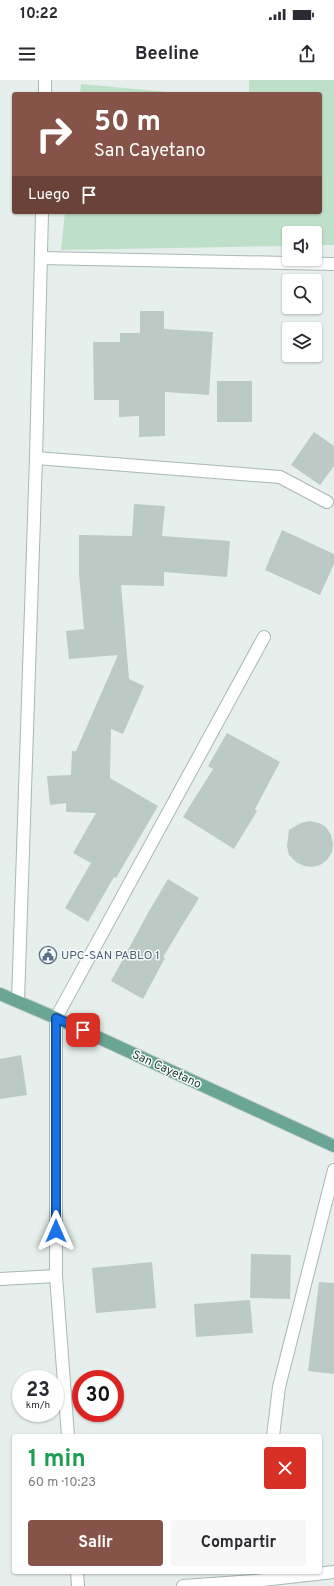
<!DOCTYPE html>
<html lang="es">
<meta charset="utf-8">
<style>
body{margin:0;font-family:Overpass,sans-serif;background:#f7f7f7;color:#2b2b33;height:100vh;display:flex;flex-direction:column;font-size:15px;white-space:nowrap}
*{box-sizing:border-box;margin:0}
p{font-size:13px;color:#7c7c81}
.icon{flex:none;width:22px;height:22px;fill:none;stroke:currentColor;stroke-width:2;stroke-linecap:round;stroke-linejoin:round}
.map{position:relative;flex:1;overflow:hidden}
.side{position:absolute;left:12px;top:1354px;width:310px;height:140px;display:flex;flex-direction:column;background:#fff;border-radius:4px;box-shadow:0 1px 3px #0004}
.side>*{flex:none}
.banner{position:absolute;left:12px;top:12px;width:310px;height:122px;border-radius:4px;box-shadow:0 1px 3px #0004;background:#855347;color:#fff;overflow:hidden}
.tools{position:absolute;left:282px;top:146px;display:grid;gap:8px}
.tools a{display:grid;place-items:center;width:40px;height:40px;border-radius:4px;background:#fff;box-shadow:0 1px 3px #0004;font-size:20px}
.speed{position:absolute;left:12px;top:1290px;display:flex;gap:8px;font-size:20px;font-weight:700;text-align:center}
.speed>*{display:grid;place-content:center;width:52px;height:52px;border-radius:50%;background:#fff;box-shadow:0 1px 3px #0004;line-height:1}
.speed small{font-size:10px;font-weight:400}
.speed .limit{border:6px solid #d22;background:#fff;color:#111}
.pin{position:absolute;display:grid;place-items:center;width:34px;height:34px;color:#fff;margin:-17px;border-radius:8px;box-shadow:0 2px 6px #0006}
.me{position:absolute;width:44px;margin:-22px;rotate:0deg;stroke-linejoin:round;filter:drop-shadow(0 0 3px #0008)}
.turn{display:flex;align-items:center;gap:14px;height:84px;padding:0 16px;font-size:18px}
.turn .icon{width:52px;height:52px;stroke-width:2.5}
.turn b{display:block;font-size:28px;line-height:34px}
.then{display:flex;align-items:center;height:38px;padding:0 16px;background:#0003;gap:8px;font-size:15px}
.round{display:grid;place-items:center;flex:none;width:42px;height:42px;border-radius:4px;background:#f7f7f7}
.head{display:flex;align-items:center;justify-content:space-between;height:68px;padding:0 16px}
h1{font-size:24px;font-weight:700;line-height:30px;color:#1e9e55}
.cta{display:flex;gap:8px;margin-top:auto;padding:8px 16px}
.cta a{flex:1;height:46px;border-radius:4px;background:#855347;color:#fff;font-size:16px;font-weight:700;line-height:46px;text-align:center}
.cta a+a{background:#f7f7f7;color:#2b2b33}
.status{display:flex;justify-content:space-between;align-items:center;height:28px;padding:0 20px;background:#fff;direction:ltr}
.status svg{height:11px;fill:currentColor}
header{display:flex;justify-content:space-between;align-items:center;height:52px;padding:0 16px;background:#fff;font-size:18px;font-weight:700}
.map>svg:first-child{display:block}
.green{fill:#bfe0c8}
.building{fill:#bbcac4}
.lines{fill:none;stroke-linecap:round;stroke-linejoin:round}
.minor-casing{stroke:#a8b8b2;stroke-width:14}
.major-casing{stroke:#c2cac8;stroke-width:14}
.minor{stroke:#fff;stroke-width:12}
.major{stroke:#6aa596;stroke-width:12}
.route-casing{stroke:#114b97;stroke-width:10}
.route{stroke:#1a73e8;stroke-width:7}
.labels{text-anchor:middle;stroke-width:3;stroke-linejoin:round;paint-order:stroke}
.service-label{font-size:12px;fill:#4e5e75;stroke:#f7fbf9;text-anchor:start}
.street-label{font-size:12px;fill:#24423a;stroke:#f7fbf9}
</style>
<div class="status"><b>10:22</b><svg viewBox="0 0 49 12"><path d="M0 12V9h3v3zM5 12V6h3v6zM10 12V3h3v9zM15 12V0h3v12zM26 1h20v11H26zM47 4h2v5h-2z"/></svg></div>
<header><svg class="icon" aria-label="menu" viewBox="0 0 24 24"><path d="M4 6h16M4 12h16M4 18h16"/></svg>Beeline<svg class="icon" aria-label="share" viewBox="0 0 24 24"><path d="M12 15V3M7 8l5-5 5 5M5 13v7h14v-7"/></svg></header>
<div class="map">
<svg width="334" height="1506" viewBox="0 0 334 1506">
<rect width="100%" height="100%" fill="#e6efeb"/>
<!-- green -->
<g class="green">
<path d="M249 0H334V165H315V153H289V166L61 170 65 132H320V14H249Z"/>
<path d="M81 4 190 14H80Z"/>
</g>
<!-- building -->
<g class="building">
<path d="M140 231H164V249L213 252 209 315 165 312V356L139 357V336L119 337V320H94L93 262H120V253H140Z"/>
<rect x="217" y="301" width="35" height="41"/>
<path d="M314 352 334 366V386L320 405 291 385Z"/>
<path d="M134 424 165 426 162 456 230 461 227 497 164 492V506L121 505 129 599 144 606 123 654 111 649 110 698 158 726 116 798 114 797 88 842 65 828 91 783 73 773 96 733 66 732V723L50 725 47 696 71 695 72 671H76L118 575 69 579 66 551 84 549 79 494V455L132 456Z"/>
<path d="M282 450 334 474V484L320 515 265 490Z"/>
<path d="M227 653 280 682 255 729 257 731 234 769 183 737 213 689 208 686Z"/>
<path d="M310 741 319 743 326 747 331 755 333 764 332 772 327 780 320 785 312 787 304 786 296 782 289 775 287 766 289 750 301 743Z"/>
<path d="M168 799 199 818 163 877 165 878 143 919 111 901 148 833Z"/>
<path d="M21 975 27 1015 0 1019V979Z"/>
<path d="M251 1174 291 1175 290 1219 250 1218Z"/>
<path d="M152 1182 156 1228 96 1233 92 1188Z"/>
<path d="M319 1202 334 1203V1294L308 1291Z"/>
<path d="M250 1220 253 1253 196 1257 194 1224Z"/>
</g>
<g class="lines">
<defs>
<g id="minor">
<path d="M45 14V0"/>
<path d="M41 178 334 184"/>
<path d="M36 378 280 397 327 422"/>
<path d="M18 921 36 378 42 132"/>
<path d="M0 1199 56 1196"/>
<path d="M68 1356 56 1196V938L264 557"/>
<path d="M273 1356 279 1307 334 1090"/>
<path d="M77 1492 78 1506"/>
<path d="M183 1506 254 1501 334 1492"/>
</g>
<path id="major" d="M0 914 56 938 334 1066"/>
</defs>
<!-- minor casing -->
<use href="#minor" class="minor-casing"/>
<!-- major casing -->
<use href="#major" class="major-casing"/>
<!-- minor -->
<use href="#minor" class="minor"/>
<!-- major -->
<use href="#major" class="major"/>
</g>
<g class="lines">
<defs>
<path id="route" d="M56 1151V938L83 950"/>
</defs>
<!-- route casing -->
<use href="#route" class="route-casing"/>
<!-- route -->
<use href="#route" class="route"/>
</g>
<!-- icons -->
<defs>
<symbol id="civic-ring" viewBox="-11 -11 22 22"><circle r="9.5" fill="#f7fbf9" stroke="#5c6f8a" stroke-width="1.5"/><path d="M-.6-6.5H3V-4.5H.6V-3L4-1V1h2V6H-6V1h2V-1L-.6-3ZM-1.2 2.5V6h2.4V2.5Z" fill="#5c6f8a"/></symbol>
</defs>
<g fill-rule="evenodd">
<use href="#civic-ring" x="38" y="865" width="20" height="20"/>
</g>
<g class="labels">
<!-- service labels -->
<g class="service-label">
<text x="61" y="879">UPC-SAN PABLO 1</text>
</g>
<!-- street labels -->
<g class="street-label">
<text transform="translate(167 989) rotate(25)" y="4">San Cayetano</text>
</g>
</g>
</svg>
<div class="tools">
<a><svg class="icon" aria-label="sound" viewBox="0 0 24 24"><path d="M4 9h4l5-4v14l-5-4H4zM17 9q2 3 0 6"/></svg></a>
<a><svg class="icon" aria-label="search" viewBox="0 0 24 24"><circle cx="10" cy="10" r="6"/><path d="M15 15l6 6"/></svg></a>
<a><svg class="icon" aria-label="layers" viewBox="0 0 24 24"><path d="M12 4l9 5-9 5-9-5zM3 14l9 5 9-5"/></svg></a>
</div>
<div class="speed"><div>23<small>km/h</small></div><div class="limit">30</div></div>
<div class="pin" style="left:83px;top:950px;background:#d93025"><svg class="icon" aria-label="arrive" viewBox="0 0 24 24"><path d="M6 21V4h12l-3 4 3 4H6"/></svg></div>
<svg class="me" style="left:56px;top:1151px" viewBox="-20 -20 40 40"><path d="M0-17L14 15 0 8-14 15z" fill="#1a73e8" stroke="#fff" stroke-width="4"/></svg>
<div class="banner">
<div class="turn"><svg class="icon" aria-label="right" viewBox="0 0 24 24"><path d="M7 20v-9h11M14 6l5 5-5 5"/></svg><div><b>50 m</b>San Cayetano</div></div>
<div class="then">Luego<svg class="icon" aria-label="arrive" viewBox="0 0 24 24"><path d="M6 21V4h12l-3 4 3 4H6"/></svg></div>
</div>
<section class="side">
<div class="head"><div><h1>1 min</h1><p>60 m · 10:23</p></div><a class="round" style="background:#d93025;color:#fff"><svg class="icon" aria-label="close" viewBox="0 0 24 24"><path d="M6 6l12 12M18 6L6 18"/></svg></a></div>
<div class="cta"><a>Salir</a><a>Compartir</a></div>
</section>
</div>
